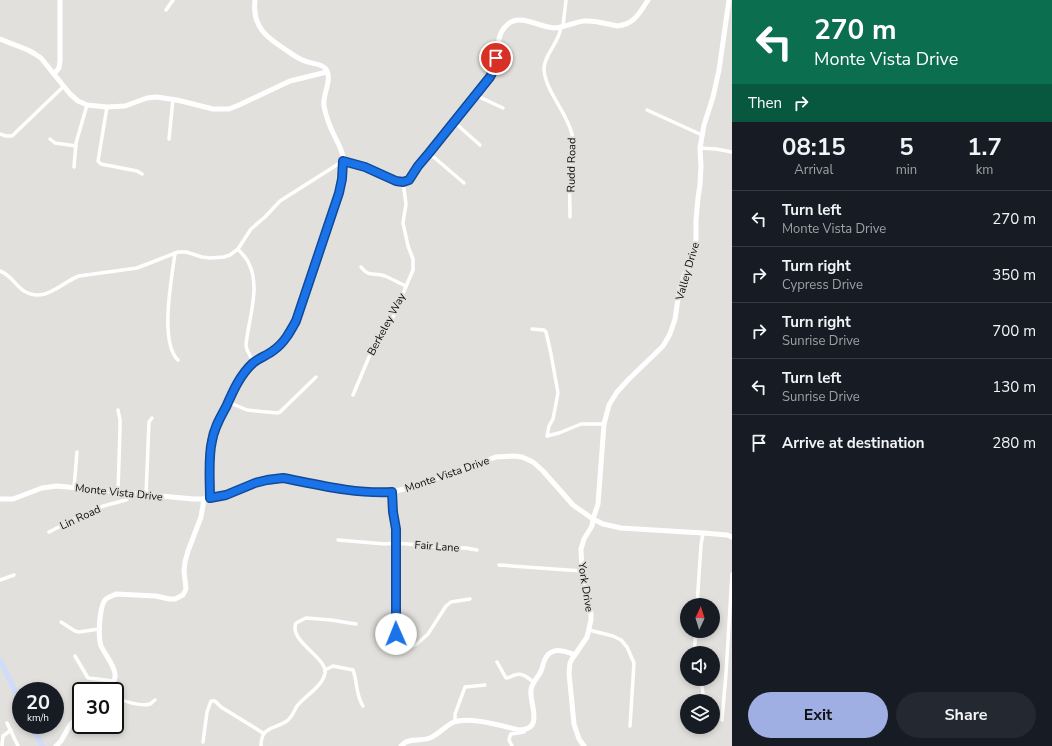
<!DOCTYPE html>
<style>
body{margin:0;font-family:"Nunito Sans",sans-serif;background:#242831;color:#f1f3f6;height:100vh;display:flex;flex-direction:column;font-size:15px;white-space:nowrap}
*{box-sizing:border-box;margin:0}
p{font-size:13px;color:#9ea1a6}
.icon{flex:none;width:22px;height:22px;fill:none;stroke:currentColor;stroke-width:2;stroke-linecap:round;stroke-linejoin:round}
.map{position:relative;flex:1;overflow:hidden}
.side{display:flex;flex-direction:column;background:#171b24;width:320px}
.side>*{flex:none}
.guide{background:#0b6e4f;color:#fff;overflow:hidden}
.needle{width:26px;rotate:4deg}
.tools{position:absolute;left:680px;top:598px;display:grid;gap:8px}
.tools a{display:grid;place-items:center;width:40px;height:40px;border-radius:50%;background:#171b24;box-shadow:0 2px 6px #0003;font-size:20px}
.speed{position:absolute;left:12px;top:682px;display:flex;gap:8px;font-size:20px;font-weight:700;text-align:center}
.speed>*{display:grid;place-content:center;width:52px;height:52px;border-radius:50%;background:#171b24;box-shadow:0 2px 6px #0003;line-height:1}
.speed small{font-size:10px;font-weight:400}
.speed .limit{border:2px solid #111;border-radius:6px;background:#fff;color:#111}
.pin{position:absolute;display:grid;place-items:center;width:34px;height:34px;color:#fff;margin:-17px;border:2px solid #fff;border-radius:50%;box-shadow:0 1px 4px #0007}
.me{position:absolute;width:44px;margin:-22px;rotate:359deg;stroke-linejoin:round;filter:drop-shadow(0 0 3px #0008)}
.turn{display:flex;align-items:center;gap:14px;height:84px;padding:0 16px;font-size:18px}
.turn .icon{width:52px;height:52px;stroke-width:2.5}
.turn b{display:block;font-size:28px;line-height:34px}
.then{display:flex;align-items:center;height:38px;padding:0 16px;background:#0003;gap:8px;font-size:15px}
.eta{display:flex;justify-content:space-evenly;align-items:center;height:68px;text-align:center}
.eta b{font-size:24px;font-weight:700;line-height:28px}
.action{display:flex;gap:8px;margin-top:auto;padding:8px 16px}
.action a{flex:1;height:46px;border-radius:24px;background:#9faee3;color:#111;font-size:16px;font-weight:700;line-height:46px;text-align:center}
.action a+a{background:#242831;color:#f1f3f6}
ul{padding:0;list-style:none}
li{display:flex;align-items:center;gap:12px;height:56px;padding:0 16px;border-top:1px solid #363941}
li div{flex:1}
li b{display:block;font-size:15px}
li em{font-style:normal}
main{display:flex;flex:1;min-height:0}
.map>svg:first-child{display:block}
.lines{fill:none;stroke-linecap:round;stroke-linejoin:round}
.street{stroke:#fff;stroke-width:3.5}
.secondary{stroke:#fff;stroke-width:5}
.primary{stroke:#d1dcf8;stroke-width:5.5}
.route-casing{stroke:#114b97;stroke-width:10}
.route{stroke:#1a73e8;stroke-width:7}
.labels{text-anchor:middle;stroke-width:4;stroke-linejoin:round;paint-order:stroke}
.street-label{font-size:11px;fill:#0d0d0b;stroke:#e1e0dc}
</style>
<main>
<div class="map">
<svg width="732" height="746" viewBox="0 0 732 746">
<rect width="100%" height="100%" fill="#e1e0dc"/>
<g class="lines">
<!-- street -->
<g class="street">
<path d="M166 10 173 0"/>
<path d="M563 26 566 0"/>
<path d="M561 27C559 43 544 55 544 69 545 91 567 112 572 134 574 147 570 161 570 174 569 188 570 202 570 217"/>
<path d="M475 95 503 108"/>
<path d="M107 107 98 161 101 164 137 171 142 174"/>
<path d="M647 110 702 135"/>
<path d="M454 122 480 145"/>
<path d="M0 134 6 136H12L64 86"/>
<path d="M50 139 55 143 76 146"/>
<path d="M169 139 173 99"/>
<path d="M700 148 716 149 732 152"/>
<path d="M429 153 464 183"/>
<path d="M74 167 76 143 87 105"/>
<path d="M238 249C242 254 247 258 249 264 261 287 248 321 246 345L247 350 254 363"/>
<path d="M175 253C172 277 159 342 178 360"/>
<path d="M361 267C369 278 374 272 385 276 392 279 399 283 406 286"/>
<path d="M0 271C11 275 15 285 24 291 45 304 62 282 79 276L137 268 178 252H186L202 257 210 258 224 257 230 255 238 249 251 229 265 217 280 201 343 161"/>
<path d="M532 329 544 330 546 332 551 354 558 393 553 419 549 426 547 436 559 433 581 424H604"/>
<path d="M353 395 369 357 393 317 413 270V259L408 246 403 223 406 204 403 182"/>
<path d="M228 402 247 410 277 413 280 412 316 377"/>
<path d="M118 410 120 420V429L118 492"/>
<path d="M74 488 77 452"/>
<path d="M392 492 393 512 396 529V650"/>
<path d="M146 495 149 422 152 418"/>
<path d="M49 532 94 509 107 505 126 500 130 496V493"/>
<path d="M338 540 385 544 396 543 453 548H466L477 550"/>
<path d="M499 565 582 571"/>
<path d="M0 580 14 575"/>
<path d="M697 605 701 545 703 533"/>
<path d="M61 622 75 631 79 632 99 629"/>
<path d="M589 630 613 636 621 640 627 647 634 663 630 726"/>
<path d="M396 645 409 647 417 644 428 634 446 606 451 602 470 599"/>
<path d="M694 653 696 631"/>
<path d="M75 656 88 678 114 681"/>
<path d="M497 662 506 678C510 678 511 676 515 675 522 672 528 678 533 682"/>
<path d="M325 670 333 666 353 670C358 683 355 693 363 706"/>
<path d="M701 679 704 701"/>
<path d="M115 697C123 701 141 707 150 704 152 703 153 701 155 700"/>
<path d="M722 720 726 674 732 574"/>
<path d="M455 722V714L465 687 485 685"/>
<path d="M7 723 18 746"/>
<path d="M203 742 207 712 211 701H215L221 707 263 733"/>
<path d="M2 746V744L3 736 11 730"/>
<path d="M261 746C261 726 274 730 287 721 292 717 294 711 297 706 305 696 323 686 325 673 327 657 288 641 296 623L306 618 331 620 356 624"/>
<path d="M512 746 509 740 510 736 511 734 524 732 526 728"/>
</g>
<!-- secondary -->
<g class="secondary">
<path d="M0 39 28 50 35 54 41 58 70 94 78 101 87 105 107 107 125 106 147 98 156 97 177 100 213 109H229L239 105 290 81 327 72"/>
<path d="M54 74 59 68 60 61V0"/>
<path d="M343 161 365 167 396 181 403 182 409 180 418 166 429 153 490 77C492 73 494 69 495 66 498 53 496 37 505 27 518 11 537 27 554 28 564 28 574 22 584 21 595 20 607 24 617 26 634 25 640 12 648 0"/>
<path d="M210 498C210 480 208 458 212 441 214 429 220 418 226 407 233 391 240 375 253 363 259 358 268 355 274 350 284 343 290 332 296 321L339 193C342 182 345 168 343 157 342 150 338 143 335 137 330 127 326 117 324 106 322 94 334 78 325 68 320 63 311 64 305 61 298 59 292 54 286 50 266 37 252 27 255 0"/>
<path d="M0 499H13L42 488 57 486 193 499H204L226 495 255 483 277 479 283 478 362 492 376 493 392 492 412 487 496 457 514 456 522 457 533 462 543 471 573 505 593 519 603 524 621 528 703 533 727 535 732 537"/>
<path d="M104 691C110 686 116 682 115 674 114 665 105 654 101 646 98 637 99 608 105 600 108 597 112 596 116 594L156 596 169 599H175L183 595 186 589 184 571 185 562 188 551 201 517 204 499"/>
<path d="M56 746 61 741 70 725 81 713"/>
<path d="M401 746C402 745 404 743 406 742 412 739 422 741 430 738 439 734 445 726 454 722 469 716 502 726 519 730 545 730 529 703 531 690 532 682 538 678 541 671 543 667 543 663 545 659 552 646 564 651 575 655"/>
<path d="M584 746 579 739 574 724 569 673 570 663 572 659 583 643 587 637 591 620V614L582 574 581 549 584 539 592 526 593 519 598 504 604 424 609 405 617 392 628 380 663 346 670 334 675 319 679 292 684 276 691 262 696 239V220L698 198 700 185 701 166 700 148 704 125 713 97 719 70 729 0"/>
</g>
<!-- primary -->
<g class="primary">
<path d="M0 660 21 703"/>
<path d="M32 725 42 746"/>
</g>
</g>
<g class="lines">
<defs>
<path id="route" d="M396 634V529L393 512 392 492C355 494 319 485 283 478L267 480 255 483 226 495 210 498C210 481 208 457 212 441 214 428 220 418 226 407 233 391 240 375 253 363 259 358 268 355 274 350 284 343 290 332 296 321L339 193 342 179 343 161 365 167 396 181 403 182 409 180 418 166 429 153 490 77 495 67 496 58"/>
</defs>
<!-- route casing -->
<use href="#route" class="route-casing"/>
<!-- route -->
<use href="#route" class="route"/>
</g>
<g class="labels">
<!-- street labels -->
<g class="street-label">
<text transform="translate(571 165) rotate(-89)" y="4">Rudd Road</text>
<text transform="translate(687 271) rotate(-74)" y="4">Valley Drive</text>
<text transform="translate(386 324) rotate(-62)" y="4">Berkeley Way</text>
<text transform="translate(447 474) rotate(-19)" y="4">Monte Vista Drive</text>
<text transform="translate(119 492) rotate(6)" y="4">Monte Vista Drive</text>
<text transform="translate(80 517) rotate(-25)" y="4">Lin Road</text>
<text transform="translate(437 546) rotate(4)" y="4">Fair Lane</text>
<text transform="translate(586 587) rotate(81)" y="4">York Drive</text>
</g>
</g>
</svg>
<div class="tools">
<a><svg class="needle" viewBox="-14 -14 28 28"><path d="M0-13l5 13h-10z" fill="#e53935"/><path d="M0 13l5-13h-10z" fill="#9ea1a6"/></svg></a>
<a><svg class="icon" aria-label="sound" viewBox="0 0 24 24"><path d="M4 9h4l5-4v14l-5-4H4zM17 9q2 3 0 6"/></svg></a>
<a><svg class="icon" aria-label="layers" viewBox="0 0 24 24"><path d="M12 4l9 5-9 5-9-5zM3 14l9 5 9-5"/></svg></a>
</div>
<div class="speed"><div>20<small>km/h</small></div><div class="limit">30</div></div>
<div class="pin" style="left:496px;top:58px;background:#d93025"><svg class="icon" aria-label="arrive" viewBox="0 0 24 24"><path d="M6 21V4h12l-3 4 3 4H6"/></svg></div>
<svg class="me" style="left:396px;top:634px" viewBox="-20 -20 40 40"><circle r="19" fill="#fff"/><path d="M0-13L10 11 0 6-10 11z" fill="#1a73e8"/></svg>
</div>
<section class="side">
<div class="guide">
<div class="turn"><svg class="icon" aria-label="left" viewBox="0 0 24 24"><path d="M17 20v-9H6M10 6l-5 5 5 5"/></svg><div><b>270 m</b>Monte Vista Drive</div></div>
<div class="then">Then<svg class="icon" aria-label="right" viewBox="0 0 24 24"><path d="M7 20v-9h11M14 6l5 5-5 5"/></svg></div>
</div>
<div class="eta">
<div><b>08:15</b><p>Arrival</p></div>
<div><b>5</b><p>min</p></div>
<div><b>1.7</b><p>km</p></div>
</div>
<ul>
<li><svg class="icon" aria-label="left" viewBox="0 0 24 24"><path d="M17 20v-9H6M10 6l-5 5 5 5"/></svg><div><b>Turn left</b><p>Monte Vista Drive</p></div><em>270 m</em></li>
<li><svg class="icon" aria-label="right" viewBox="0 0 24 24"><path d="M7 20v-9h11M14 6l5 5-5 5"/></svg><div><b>Turn right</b><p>Cypress Drive</p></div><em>350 m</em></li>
<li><svg class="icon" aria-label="right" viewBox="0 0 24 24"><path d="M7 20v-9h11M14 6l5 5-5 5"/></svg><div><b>Turn right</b><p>Sunrise Drive</p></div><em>700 m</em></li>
<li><svg class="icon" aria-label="left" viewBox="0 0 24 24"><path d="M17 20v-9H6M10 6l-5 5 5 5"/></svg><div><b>Turn left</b><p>Sunrise Drive</p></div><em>130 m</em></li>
<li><svg class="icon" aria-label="arrive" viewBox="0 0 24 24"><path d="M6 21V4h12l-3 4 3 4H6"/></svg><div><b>Arrive at destination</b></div><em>280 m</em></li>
</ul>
<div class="action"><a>Exit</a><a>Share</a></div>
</section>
</main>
